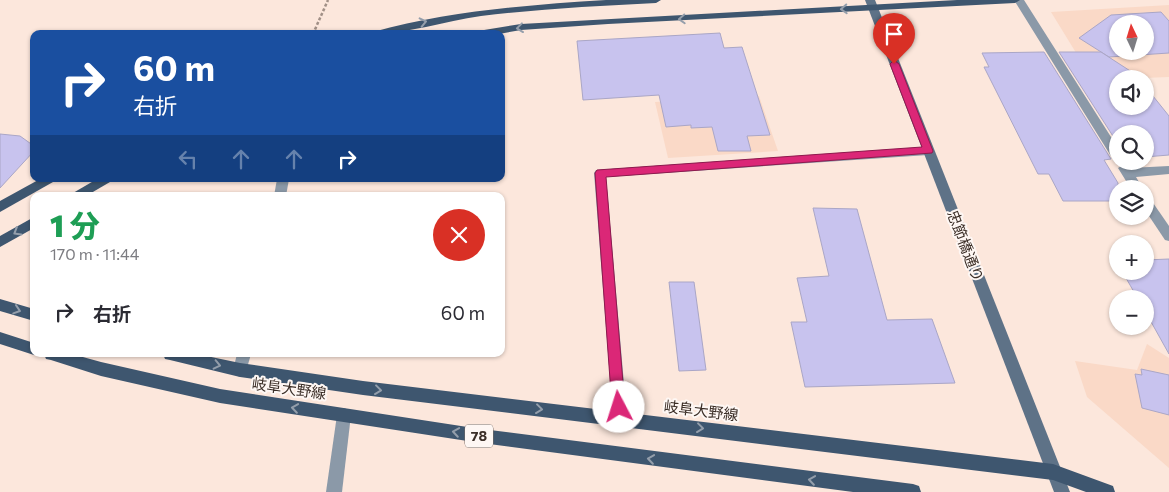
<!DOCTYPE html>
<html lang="ja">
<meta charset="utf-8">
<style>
body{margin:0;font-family:Commissioner,"Noto Sans JP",sans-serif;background:#f7f7f7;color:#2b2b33;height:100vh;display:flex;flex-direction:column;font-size:19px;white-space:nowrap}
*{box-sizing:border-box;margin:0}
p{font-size:16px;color:#7c7c81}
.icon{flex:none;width:28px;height:28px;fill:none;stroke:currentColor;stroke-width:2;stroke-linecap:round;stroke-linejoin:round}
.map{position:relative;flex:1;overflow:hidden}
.drawer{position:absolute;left:30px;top:192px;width:475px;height:165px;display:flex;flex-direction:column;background:#fff;border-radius:10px;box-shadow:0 1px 4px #0004}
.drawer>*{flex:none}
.top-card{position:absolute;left:30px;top:30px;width:475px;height:152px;border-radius:10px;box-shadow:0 1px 4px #0004;background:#1a4fa0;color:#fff;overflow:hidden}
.needle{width:32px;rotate:356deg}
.controls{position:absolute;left:1109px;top:15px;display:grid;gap:10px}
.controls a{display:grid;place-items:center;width:45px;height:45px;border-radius:50%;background:#fff;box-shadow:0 1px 4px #0004;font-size:25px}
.pin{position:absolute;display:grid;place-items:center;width:42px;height:42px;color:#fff;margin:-51px -21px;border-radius:50% 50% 50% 0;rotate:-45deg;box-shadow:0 0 5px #0007}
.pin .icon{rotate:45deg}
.me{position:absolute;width:55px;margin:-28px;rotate:355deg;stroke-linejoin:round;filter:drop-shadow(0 0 4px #0008)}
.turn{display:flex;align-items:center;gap:18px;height:105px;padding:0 20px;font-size:22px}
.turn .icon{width:65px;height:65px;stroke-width:2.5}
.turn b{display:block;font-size:35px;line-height:42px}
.lanes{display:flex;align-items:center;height:48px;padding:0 20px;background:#0003;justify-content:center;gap:25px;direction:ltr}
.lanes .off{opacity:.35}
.round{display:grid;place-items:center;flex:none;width:52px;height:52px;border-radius:26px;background:#f7f7f7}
.summary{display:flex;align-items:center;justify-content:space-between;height:85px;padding:0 20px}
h1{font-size:30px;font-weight:800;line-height:38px;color:#1e9e55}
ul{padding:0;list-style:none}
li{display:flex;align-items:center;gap:15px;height:70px;padding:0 20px}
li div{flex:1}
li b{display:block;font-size:19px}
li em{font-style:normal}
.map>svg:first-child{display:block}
.built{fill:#fad9c7;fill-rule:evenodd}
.building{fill:#c8c3ee;stroke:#aaa6c6;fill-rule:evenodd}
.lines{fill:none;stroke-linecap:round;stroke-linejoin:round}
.path{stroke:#a19087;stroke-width:2.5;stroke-dasharray:3 2;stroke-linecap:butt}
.street{fill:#8b99a8;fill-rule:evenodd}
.secondary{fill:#5e7287;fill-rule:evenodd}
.primary{fill:#3e566f;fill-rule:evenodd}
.oneway{stroke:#949eab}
.route{fill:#db2777;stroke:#8e194d}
.labels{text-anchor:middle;stroke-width:4;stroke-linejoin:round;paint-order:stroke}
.shield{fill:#fef7f4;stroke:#766a64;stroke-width:1}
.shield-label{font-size:14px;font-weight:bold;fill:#3b2e27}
.street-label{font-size:15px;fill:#3b2e27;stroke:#fef7f4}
</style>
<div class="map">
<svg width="1169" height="492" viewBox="0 0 1169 492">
<rect width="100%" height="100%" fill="#fce7dc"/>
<!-- built -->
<g class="built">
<path d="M1169 5V77L1118 79 1094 82 1051 12ZM1118 24H1145V51H1118Z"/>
<path d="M759 96 778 151 668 158 655 102Z"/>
<path d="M1147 344 1169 358V468L1087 397 1075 361 1137 370Z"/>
</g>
<!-- building -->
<g class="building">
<path d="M1161 12 1169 21V53L1109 57 1079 38 1111 15ZM1118 24H1145V51H1118Z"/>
<path d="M720 33 724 48 742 47 770 135 747 136 751 151H718L712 127 691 128V125L666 127 659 95 583 100 577 41Z"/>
<path d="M1044 52 1111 159 1104 160 1118 183V201H1063L1049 174H1038L984 67H989L982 53Z"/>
<path d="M1059 52H1101L1138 76 1140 79H1118V106H1145V86L1169 116V155L1145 157V134H1118V144Z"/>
<path d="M0 134 20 136 34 146V151L0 188Z"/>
<path d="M813 208 857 209 887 320 932 319 955 383 805 387 791 322H807L797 278 829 276Z"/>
<path d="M1169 259V354L1145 311V299H1138L1122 271H1145V260Z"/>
<path d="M669 282H694L706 370 679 371Z"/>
<path d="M1141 369 1169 375V415L1142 408 1135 374 1142 375Z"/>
</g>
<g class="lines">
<!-- path -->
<path class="path" d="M313 34 328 0"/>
<!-- street -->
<g class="street">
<path d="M1014 0H1024L1118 148V161H1121H1114Z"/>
<path d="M928 147 934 151 928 155 606 177 627 418 625 423 620 425 615 423 613 418 594 173 596 170Z"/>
<path d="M1124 164 1130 168 1169 166V174L1136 177 1143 189H1131L1118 168Z"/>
<path d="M277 179H289L286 196H274Z"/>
<path d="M1145 195 1149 197 1169 226V241L1165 240 1145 210Z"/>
<path d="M237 354H251L245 375 240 377 235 375 233 370Z"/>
<path d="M344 408 349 410 351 415 342 492H326L337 415 339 410Z"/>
</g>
<!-- secondary -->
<path class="secondary" d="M865 0H875L1070 492H1054Z"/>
<!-- primary -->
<g class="primary">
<path d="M606 0H661L656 3C597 6 539 9 481 16 444 21 408 34 371 34L373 32C449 11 527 5 606 0Z"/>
<path d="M957 0H1020L1015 3 608 24 521 30 499 34H473L478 31 521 24Z"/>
<path d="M40 179H55L53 182 0 212V201Z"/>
<path d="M97 179H112L110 182 86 196H71L73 193Z"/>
<path d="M34 217V228L0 247V236Z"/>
<path d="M0 299 34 309V321L0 311Z"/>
<path d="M0 332 34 343V354H38L34 355 0 344Z"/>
<path d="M44 354H72L101 362 220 389 474 428 913 484 919 486 921 492H853L474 442 220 403 101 376 51 360 46 359Z"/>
<path d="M163 354H197L240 363 363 381 1053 464 1113 486 1115 492H1086L1053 480 363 395 240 377 170 360 165 359Z"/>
</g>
</g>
<!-- one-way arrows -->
<defs><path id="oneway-chevron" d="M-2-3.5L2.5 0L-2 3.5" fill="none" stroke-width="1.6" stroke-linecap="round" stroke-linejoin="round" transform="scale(1.25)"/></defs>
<g class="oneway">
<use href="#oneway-chevron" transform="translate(844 9) rotate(177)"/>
<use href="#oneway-chevron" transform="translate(682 19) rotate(177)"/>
<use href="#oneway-chevron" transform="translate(423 22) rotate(-13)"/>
<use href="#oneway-chevron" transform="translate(520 28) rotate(173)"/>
<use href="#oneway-chevron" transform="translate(17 232) rotate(149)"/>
<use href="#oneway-chevron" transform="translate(17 310) rotate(18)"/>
<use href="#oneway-chevron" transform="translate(217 365) rotate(13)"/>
<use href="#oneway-chevron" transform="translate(378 390) rotate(7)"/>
<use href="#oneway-chevron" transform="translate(295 408) rotate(-172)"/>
<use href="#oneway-chevron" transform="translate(539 409) rotate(7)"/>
<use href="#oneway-chevron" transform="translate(700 428) rotate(7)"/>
<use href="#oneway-chevron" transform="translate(456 432) rotate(-171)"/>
<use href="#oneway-chevron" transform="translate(651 459) rotate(-172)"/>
<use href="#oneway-chevron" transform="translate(812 480) rotate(-172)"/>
</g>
<!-- route -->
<path class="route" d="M894 60 899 64 933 151 932 153 606 177 625 407 623 412 619 414 614 412 612 407 595 173 597 170 922 147 890 64Z"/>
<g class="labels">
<!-- shield labels -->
<rect class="shield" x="465" y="424.5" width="28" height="23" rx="4"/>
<g class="shield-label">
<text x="479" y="441">78</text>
</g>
<!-- street labels -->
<g class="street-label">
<text transform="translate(965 246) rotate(69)" y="5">忠節橋通り</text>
<text transform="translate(289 389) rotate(8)" y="5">岐阜大野線</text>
<text transform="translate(701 411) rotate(7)" y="5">岐阜大野線</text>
</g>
</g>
</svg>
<div class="controls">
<a><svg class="needle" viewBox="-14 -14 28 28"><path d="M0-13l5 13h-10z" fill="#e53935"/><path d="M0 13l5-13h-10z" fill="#7c7c81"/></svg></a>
<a><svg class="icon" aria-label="sound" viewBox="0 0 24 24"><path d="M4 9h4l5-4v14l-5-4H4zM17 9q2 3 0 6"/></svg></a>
<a><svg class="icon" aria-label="search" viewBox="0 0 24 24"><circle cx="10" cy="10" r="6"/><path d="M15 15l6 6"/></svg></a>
<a><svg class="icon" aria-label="layers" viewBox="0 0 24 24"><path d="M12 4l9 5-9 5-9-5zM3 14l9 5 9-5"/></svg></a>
<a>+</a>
<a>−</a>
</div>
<div class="pin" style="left:894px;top:64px;background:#d93025"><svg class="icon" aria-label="arrive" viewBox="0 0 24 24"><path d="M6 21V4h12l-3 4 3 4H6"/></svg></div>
<svg class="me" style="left:619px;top:407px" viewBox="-20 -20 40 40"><circle r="19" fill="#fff"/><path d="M0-13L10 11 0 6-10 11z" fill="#db2777"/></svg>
<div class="top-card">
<div class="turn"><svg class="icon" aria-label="right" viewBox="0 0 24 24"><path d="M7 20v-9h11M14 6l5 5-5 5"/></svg><div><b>60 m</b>右折</div></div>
<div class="lanes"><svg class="icon off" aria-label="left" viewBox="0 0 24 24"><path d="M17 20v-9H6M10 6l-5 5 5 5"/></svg><svg class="icon off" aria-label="ahead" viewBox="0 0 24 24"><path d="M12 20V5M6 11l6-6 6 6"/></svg><svg class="icon off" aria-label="ahead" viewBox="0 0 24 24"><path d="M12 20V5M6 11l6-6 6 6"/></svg><svg class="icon" aria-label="right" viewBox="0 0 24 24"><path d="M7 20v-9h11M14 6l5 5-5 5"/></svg></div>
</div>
<section class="drawer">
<div class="summary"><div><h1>1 分</h1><p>170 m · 11:44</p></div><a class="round" style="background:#d93025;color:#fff"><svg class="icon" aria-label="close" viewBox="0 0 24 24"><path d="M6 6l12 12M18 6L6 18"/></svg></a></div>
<ul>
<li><svg class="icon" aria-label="right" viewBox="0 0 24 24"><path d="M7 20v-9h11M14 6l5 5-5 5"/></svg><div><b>右折</b></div><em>60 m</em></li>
</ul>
</section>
</div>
